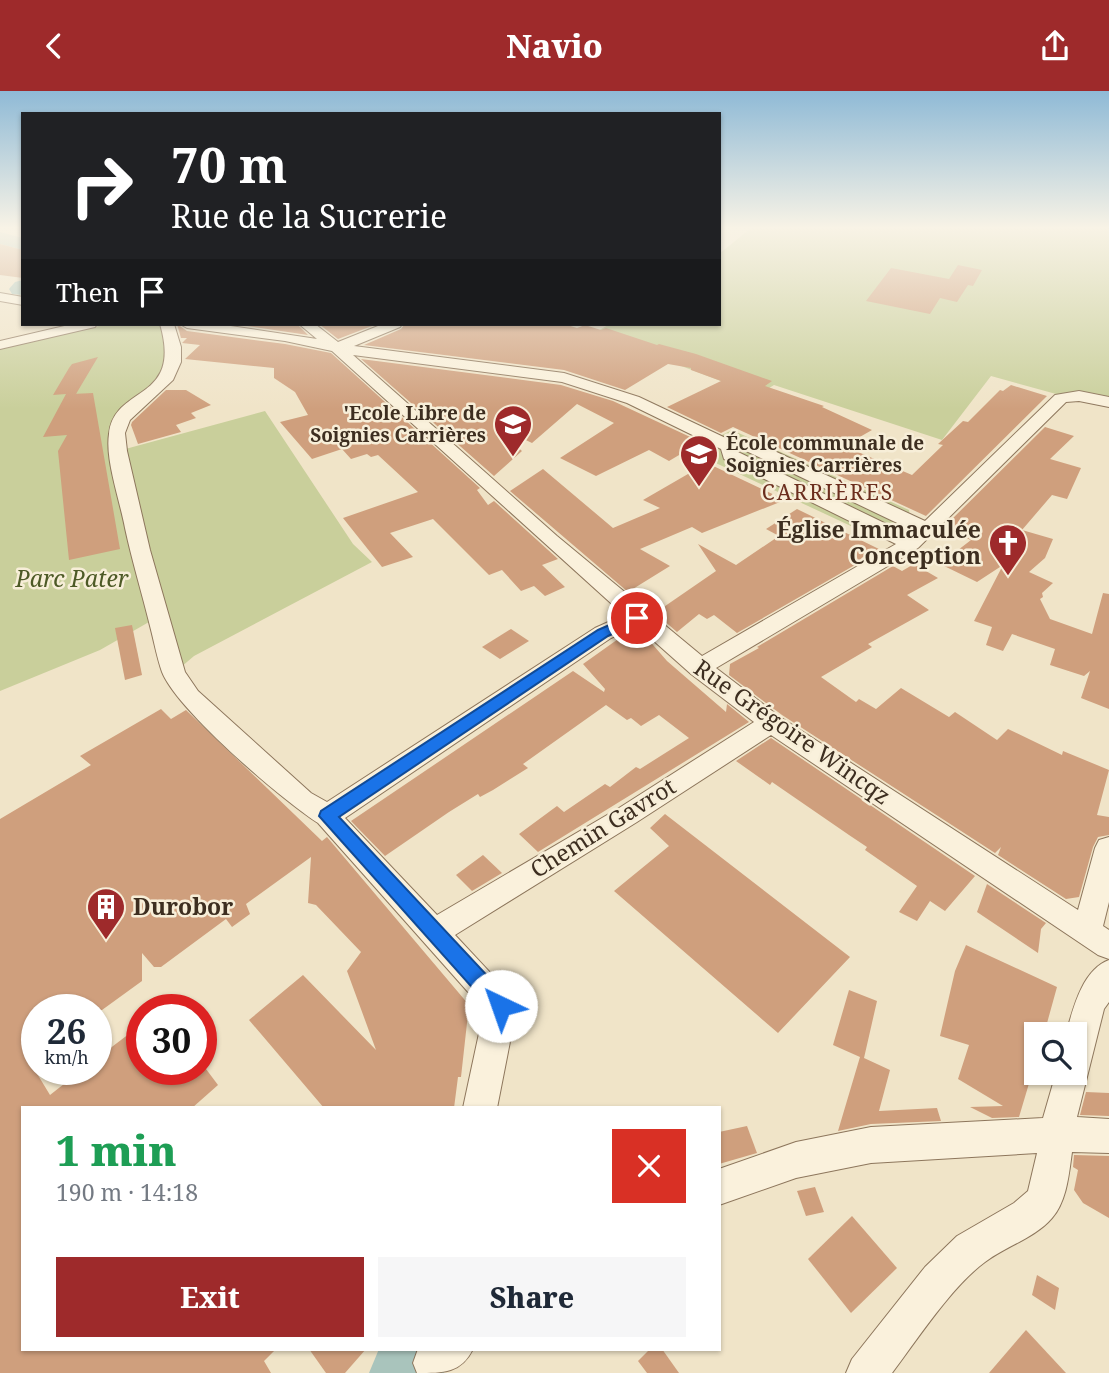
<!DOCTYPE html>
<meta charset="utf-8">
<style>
body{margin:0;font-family:"Noto Serif",serif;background:#f6f6f7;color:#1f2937;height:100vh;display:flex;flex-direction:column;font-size:26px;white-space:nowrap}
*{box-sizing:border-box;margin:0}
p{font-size:23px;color:#747a83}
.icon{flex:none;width:38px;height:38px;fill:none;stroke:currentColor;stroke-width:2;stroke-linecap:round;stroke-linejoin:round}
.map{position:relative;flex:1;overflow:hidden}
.sheet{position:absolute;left:21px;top:1015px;width:700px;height:245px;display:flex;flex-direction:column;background:#fff;border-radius:0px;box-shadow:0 2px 5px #0004}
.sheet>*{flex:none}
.banner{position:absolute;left:21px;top:21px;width:700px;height:214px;border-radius:0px;box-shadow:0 2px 5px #0004;background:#202124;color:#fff;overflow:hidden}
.buttons{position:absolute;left:1024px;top:931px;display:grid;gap:14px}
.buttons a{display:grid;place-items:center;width:63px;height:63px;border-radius:0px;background:#fff;box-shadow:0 2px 5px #0004;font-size:35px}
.speed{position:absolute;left:21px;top:903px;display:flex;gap:14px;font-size:35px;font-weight:700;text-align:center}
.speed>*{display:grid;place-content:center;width:91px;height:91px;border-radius:50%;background:#fff;box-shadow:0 2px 5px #0004;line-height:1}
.speed small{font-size:18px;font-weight:400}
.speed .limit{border:10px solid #d22;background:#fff;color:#111}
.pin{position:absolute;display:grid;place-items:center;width:60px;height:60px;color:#fff;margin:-30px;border:4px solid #fff;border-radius:50%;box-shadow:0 2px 7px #0007}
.me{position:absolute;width:77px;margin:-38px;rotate:318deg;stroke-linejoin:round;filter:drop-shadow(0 0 5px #0008)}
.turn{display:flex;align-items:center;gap:24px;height:147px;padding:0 35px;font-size:32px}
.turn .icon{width:91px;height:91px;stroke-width:2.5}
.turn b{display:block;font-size:49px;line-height:60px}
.then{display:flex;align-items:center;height:66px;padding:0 35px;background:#0003;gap:14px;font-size:26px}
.round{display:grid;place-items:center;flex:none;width:74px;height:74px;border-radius:0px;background:#f6f6f7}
.overview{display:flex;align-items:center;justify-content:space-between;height:119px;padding:0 35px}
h1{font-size:42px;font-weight:800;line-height:52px;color:#1e9e55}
.cta{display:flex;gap:14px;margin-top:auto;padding:14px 35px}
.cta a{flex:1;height:80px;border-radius:0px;background:#9e2a2b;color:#fff;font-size:28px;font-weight:800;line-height:80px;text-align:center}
.cta a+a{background:#f6f6f7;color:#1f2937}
header{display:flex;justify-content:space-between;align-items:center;height:91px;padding:0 35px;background:#9e2a2b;color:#fff;font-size:32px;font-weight:800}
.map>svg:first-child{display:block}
.green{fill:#c9cf9b}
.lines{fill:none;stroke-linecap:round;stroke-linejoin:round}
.river{fill:#a9c4bc;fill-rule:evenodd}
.building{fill:#cf9f7d}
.street-casing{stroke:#8d765c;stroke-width:2}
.street{fill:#faf1dc;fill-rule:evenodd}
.route{fill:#1a73e8;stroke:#114b97;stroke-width:2}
.labels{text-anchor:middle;stroke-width:5;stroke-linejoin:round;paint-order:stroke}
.far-poi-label{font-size:19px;font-weight:bold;fill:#3d2e20;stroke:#f7eed8;text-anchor:end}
.far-neighbourhood-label{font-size:21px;letter-spacing:2px;fill:#6b2e1e;stroke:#f7eed8}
.poi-label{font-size:23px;font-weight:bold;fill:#3d2e20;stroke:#f7eed8;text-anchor:end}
.park-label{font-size:23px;font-style:italic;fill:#4d5a26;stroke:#f7eed8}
.street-label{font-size:23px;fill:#3d2e20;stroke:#f7eed8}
</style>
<header><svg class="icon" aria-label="back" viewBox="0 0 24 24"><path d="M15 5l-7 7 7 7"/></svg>Navio<svg class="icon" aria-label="share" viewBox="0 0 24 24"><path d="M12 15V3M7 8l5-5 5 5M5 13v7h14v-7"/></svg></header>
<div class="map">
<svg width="1109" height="1282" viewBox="0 0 1109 1282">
<rect width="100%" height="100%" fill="#f0e4c8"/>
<!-- green -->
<g class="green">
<path d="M750 138H1109V311L1067 306 991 285 942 349 774 294 758 304 594 242 610 233H719V163Z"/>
<path d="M109 233H165L173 261 162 287 121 322 118 360 265 320 353 453 372 471 194 565 174 582 156 527 100 559 0 600V256Z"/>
<path d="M732 339 909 419 910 427 881 449 690 360Z"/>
</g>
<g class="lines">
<!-- river -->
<g class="river">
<path d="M0 141 23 147V159L0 153Z"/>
<path d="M23 189V204L12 203 9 198 15 191Z"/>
<path d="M379 1258H436L445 1279 444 1282H369Z"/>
</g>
</g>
<!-- building -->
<g class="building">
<path d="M0 153 23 159V187L0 184Z"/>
<path d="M958 174 982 179 973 195 968 194 957 211 940 207 930 223 866 210 891 177 949 188Z"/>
<path d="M177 233 187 240 285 253 331 262 480 397 477 399 488 414 494 410 558 468 542 474 565 496 545 505 534 495 521 500 502 479 489 484 433 428 390 442 413 466 382 476 343 427 418 401 378 364 371 366 367 363 351 368 342 358 312 368 280 331 308 324 295 301 274 287V277L185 268 200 254 182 252 187 247H181Z"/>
<path d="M233 233H297L308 244Z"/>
<path d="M319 233H377L338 248Z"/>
<path d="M405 233H564L577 237 585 234 601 239 606 237 657 254 659 253 696 263 772 290 765 295 824 315 822 316 872 339 844 355 912 384 943 354 938 353 963 330 968 331 1000 299 1003 300 1011 294 1047 305 926 425 733 336 721 342 667 316 721 290 691 279V277L668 273 625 299 564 279 364 254 401 238Z"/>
<path d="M98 266 76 303H72L93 302 120 458 69 469 58 360 67 344 43 346 66 303 53 304 69 277 72 273Z"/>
<path d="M361 268 561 294 613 310 701 351 669 370 649 359 596 385 560 367 614 332 577 313 532 352 509 341 506 346 522 360 494 385Z"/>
<path d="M166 299H186L211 314 191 322 196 327 176 334 181 341 138 353 131 334 132 331Z"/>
<path d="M1045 336 1074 345 1050 368 1081 377 1067 408 1052 404 1022 439 1053 448 1045 467 1029 481 1053 492 1042 502 1043 506 1040 508 1050 528 1092 543 1103 502 1109 503V618L1081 607 1090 580 1084 585 1050 574 1055 558 1012 543 1003 560 986 554 992 536 974 530 1003 474 977 491 940 473 971 449 951 441 954 437 946 434Z"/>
<path d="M707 372 785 409 702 442 692 436 640 458 670 475 628 501 510 400 543 378 613 437 660 417 643 409Z"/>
<path d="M797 418 881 459 737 542 714 524 707 528 699 523 677 541 655 522 716 480 698 453 736 474 779 445 766 438Z"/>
<path d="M914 473 938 487 907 504 929 519 868 553 872 556 821 586 856 611 859 608 876 618 901 597 949 626 955 621 997 649 1008 638 1062 664 1063 660 1109 679 1097 724 1109 726V744L1098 746 1093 756 1079 806 1066 808 998 764 1001 756 995 762 782 624 729 584 730 573 759 557 757 556 893 475 902 480Z"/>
<path d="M132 534 142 584 125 589 115 537Z"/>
<path d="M511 538 529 550 500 568 482 556Z"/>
<path d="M621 546 647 547 667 570 726 621 727 613 749 631 538 761 519 743 557 715 564 721 605 693 610 696 636 676 640 678 689 647 659 624 641 635 631 627 627 629 606 614 523 673 528 677 493 699 480 706 478 703 449 721 385 765 351 730 573 580 604 601 605 598 583 573Z"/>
<path d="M161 618 171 628 186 619 322 750 327 746 469 914 461 986H458L454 1017H324L249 929 303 884 376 959 347 880 361 861 316 814 308 812 311 766 246 813 250 823 232 836 226 828 161 876H154L142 862V890L102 919H37V966L30 971 50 1004 83 978H96V968L142 933V978H206L218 994 192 1017H23V1258H276L264 1270 271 1282H0V728L91 674 80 665Z"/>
<path d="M771 647 975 785 945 820 930 810 917 830 899 821 917 795 865 759 867 756 849 744 772 691 770 694 736 670Z"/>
<path d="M665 723 850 866 778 942 614 800 669 755 650 737Z"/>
<path d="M483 764 502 782 472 800 456 784Z"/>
<path d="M987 793 1046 832 1041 838 1038 862 977 821Z"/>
<path d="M966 854 1057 896 1044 943H1036V969L1019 1026 992 1027 970 1016 1003 1015 958 988 969 954 940 945 955 880Z"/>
<path d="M849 899 877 910 864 967 890 979 879 1020 937 1017 941 1030 871 1033 838 1040 860 966 833 954Z"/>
<path d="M1086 1001 1109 1002V1025L1080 1024Z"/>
<path d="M747 1035 757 1062 719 1073V1041Z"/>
<path d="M1074 1064 1109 1065V1127L1083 1112 1074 1099 1078 1079 1073 1076Z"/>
<path d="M815 1096 824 1121 806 1125 797 1100Z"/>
<path d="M852 1125 897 1177 851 1222 808 1168Z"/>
<path d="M1037 1184 1059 1197 1055 1219 1032 1204Z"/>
<path d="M1026 1239 1066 1282H989Z"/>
<path d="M309 1258H366L345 1282H326Z"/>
<path d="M650 1258H662L679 1282H647L638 1270Z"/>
</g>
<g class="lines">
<defs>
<g id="street">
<path d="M0 202 23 206V214L0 210Z"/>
<path d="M73 233H97L95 236 0 258V250Z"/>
<path d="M160 233H174L181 256V271L173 289 130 329 125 342 127 360 150 459 185 581 198 600 311 702 327 711 595 537 624 524 332 260 285 250 187 237 180 233H217L317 248 299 233H315L338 251 383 233H402L400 236 354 255 564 282 639 306 732 350H753L925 430 1055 304 1079 300 1109 306V316L1079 310 1066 311 918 457 716 577 780 626 1078 819 1095 757 1099 749 1109 746V811L1103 835 1109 839V868L1098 864 771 644 637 731 455 844 512 905 517 915 497 1017H463L484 919 318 732C282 709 177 619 162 581 157 567 154 550 150 535 142 502 132 470 125 437 120 410 105 369 109 343 114 293 183 312 160 233ZM353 264 562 291 627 312 721 358 724 368 896 453 702 565 557 445ZM744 359 914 440 909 444 738 361ZM637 535 691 583 754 631 619 717 437 824 345 727 611 547Z"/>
<path d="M1109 869V911L1104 918 1077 1026 1109 1028V1062L1072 1061C1069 1082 1067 1110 1052 1127 1035 1147 1006 1155 985 1171 952 1195 917 1249 892 1282H846L852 1268 925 1176 957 1145 1014 1112 1028 1100 1037 1062 871 1072 796 1087 719 1114V1078L796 1051 871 1036 1043 1027 1056 982H1074V943H1066C1073 918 1082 879 1109 869Z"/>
<path d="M418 1258H473C461 1282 444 1282 417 1282L413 1272Z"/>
</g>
</defs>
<!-- street casing -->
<use href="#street" class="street-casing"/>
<!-- street -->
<use href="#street" class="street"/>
</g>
<!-- sky -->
<linearGradient id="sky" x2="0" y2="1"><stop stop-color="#8fbad6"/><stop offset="0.43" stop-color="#f8f3e6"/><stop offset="1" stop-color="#f8f3e6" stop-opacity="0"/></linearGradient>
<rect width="1109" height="318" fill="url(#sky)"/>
<!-- route -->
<path class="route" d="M637 522 644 527 642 530 608 545 339 726 509 908 512 915 509 921 501 924 494 921 319 725 321 720 598 539Z"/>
<!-- icons -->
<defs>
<symbol id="school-pin" viewBox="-11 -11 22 30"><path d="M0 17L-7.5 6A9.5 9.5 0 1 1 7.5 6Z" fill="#9e2a2b" stroke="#f7eed8"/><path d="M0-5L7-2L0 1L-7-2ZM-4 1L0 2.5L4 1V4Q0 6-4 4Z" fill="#fff"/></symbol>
<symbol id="church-pin" viewBox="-11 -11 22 30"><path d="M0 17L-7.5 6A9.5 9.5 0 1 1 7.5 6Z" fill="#9e2a2b" stroke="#f7eed8"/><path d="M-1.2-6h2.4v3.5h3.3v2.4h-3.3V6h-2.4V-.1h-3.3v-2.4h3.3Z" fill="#fff"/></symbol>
<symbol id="building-pin" viewBox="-11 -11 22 30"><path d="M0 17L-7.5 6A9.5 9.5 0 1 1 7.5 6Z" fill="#9e2a2b" stroke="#f7eed8"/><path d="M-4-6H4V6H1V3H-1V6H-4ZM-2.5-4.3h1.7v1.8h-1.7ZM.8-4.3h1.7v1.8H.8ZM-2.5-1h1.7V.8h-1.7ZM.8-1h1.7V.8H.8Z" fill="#fff"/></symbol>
</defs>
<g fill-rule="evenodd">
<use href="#school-pin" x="491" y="311" width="44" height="60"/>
<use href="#school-pin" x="677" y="341" width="44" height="60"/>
<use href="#church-pin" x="986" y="430" width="44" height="60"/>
<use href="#building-pin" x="84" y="794" width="44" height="60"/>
</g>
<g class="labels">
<!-- far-poi labels -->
<g class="far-poi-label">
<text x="486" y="329">'Ecole Libre de<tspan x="486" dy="22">Soignies Carrières</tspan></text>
<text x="726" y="359" text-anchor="start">École communale de<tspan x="726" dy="22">Soignies Carrières</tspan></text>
</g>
<!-- far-neighbourhood labels -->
<g class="far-neighbourhood-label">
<text x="828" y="409">CARRIÈRES</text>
</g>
<!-- poi labels -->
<g class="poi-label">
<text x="981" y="447">Église Immaculée<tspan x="981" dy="26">Conception</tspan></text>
<text x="133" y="824" text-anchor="start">Durobor</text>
</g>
<!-- park labels -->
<g class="park-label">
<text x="72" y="496">Parc Pater</text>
</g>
<!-- street labels -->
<g class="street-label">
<text transform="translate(792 641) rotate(35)" y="8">Rue Grégoire Wincqz</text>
<text transform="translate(603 737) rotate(-32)" y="8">Chemin Gavrot</text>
</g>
</g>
</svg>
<div class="buttons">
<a><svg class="icon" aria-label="search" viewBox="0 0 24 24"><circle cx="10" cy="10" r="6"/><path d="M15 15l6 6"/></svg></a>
</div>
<div class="speed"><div>26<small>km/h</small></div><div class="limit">30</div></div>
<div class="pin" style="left:637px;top:527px;background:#d93025"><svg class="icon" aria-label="arrive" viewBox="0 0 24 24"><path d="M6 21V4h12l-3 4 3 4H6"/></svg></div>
<svg class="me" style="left:501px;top:915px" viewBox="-20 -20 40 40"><circle r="19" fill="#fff"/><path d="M0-13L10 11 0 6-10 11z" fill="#1a73e8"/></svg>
<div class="banner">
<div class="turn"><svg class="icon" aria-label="right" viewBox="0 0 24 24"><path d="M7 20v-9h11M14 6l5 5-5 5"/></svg><div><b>70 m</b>Rue de la Sucrerie</div></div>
<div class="then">Then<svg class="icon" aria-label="arrive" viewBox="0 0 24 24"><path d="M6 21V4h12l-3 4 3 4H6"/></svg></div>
</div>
<section class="sheet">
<div class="overview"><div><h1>1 min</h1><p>190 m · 14:18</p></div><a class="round" style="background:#d93025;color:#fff"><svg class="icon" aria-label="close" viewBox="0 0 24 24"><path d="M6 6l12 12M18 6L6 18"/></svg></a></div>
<div class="cta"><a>Exit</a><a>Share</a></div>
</section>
</div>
